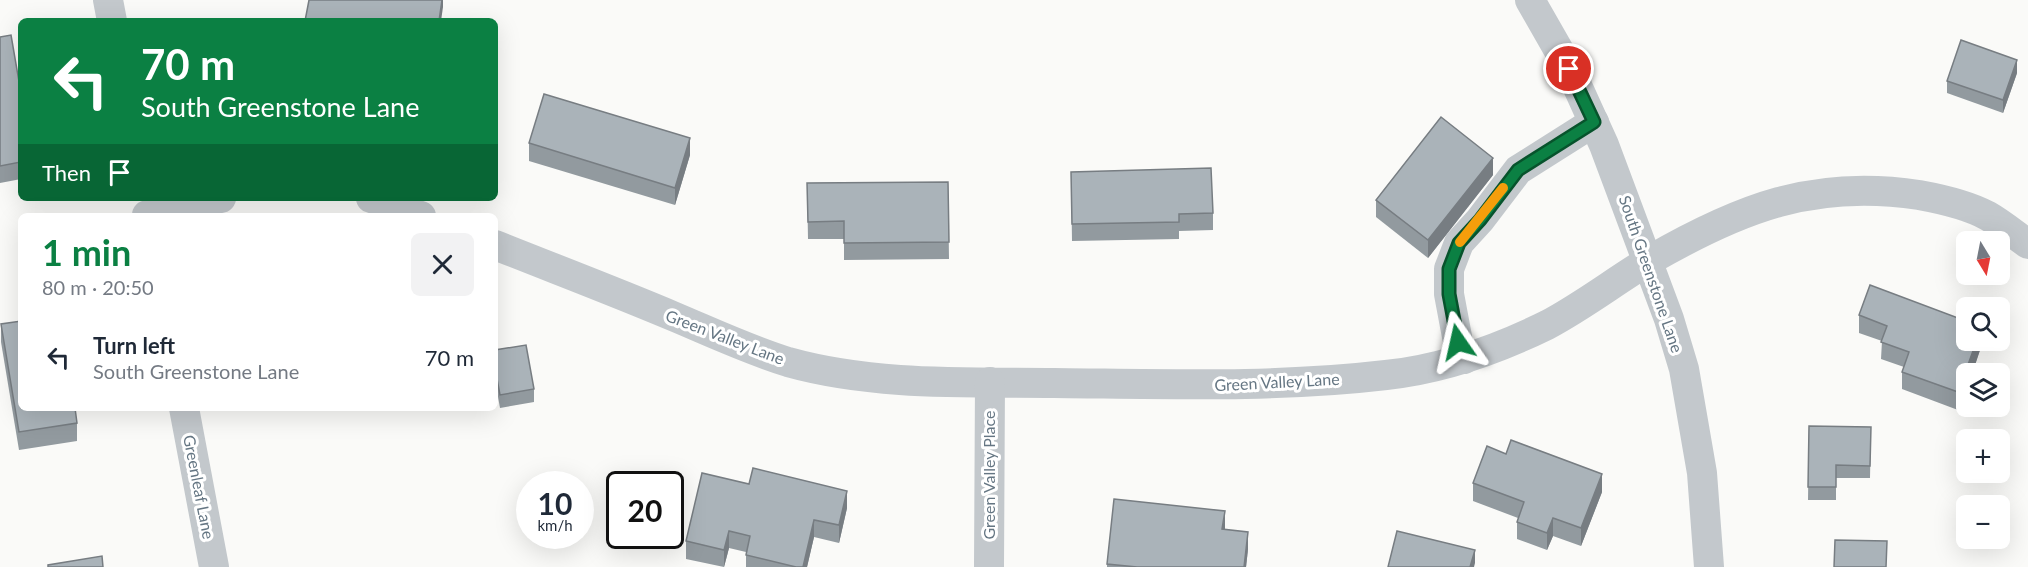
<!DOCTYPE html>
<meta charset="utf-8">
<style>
body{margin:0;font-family:Lato,sans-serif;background:#f2f2f3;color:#1f2937;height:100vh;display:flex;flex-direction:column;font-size:22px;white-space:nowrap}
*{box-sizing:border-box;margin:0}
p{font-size:20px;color:#747a83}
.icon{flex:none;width:33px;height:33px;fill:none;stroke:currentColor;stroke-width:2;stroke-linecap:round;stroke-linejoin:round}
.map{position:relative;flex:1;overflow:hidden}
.details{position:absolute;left:18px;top:213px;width:480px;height:198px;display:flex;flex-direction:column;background:#fff;border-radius:9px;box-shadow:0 6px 24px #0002}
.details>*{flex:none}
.banner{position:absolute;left:18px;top:18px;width:480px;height:183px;border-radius:9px;box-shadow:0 6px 24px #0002;background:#0b8043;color:#fff;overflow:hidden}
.needle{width:39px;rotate:170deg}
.fabs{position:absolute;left:1956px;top:231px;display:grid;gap:12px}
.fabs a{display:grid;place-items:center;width:54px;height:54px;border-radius:9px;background:#fff;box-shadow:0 6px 24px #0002;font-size:30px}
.speed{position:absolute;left:516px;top:471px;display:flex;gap:12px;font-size:30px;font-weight:700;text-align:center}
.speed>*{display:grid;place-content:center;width:78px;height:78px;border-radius:50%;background:#fff;box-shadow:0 6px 24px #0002;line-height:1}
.speed small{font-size:15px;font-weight:400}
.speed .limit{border:3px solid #111;border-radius:9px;background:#fff;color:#111}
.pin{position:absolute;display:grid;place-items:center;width:51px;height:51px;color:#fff;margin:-26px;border:3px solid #fff;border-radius:50%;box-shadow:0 2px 6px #0007}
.me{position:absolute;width:66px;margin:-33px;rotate:349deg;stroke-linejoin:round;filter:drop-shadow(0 0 4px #0008)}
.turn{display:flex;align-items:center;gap:21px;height:126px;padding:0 24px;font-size:27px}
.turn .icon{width:78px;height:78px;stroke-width:2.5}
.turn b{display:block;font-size:42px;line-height:51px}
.then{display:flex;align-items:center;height:57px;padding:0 24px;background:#0003;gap:12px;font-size:22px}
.round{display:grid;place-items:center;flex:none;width:63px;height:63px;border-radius:9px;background:#f2f2f3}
.headline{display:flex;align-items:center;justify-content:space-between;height:102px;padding:0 24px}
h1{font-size:36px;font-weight:700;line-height:45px;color:#0b8043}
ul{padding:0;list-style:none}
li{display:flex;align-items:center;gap:18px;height:84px;padding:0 24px}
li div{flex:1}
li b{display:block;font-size:22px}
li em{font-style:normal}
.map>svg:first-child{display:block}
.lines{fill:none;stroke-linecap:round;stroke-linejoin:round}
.minor{stroke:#c3c8cc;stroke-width:30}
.wall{fill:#929a9f}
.shaded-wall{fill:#777d82}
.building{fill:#aab3b9;stroke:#777d82;stroke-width:1.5}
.route-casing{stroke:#07532c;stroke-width:15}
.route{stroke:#0b8043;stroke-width:10}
.slow{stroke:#f59e0b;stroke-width:10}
.labels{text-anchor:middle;stroke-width:6;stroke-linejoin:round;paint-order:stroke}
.street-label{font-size:16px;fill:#657683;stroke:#fff}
</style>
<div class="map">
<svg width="2028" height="567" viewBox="0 0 2028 567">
<rect width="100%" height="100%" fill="#fafaf8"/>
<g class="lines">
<!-- minor -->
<g class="minor">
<path d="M108 0 112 21"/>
<path d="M1530 0 1570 70 1604 145 1669 319 1684 369 1702 473 1709 567"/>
<path d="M371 198 421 216"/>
<path d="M147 215 221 198"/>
<path d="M495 245C555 269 616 292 675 317 713 333 749 350 788 362 874 386 966 382 1054 383 1165 384 1276 388 1386 375 1443 369 1496 350 1547 325 1583 306 1615 281 1650 260 1740 208 1814 179 1919 195 1941 199 1968 205 1988 216 2002 224 2015 235 2028 244"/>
<path d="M1464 359 1458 342 1449 294V269L1459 243 1480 220 1518 170 1594 122"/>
<path d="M184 408 214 567"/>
<path d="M989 567 990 382"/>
</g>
</g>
<!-- wall -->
<g class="wall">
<path d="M0 37 21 93V179L0 183Z"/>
<path d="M2017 73 2003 113 1947 93V81Z"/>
<path d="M529 143 690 155 675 205 529 161Z"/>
<path d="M1071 172 1213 213V230L1179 231V239L1072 241Z"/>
<path d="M1493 175 1428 258 1376 217V200Z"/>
<path d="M948 182 949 259 844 260V239H808L807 183Z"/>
<path d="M1859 315 1982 340V344L1972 374H1966V388L1958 410 1902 389V372L1904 367 1881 359 1882 341 1859 333Z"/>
<path d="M1 324 77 423V441L19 450 1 342Z"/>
<path d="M495 350 534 389V402L500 408 495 380Z"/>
<path d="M1809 426 1871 427 1870 478H1836V500H1808Z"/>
<path d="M1473 483 1602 492 1581 546 1553 536 1547 550 1517 539V522L1518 518 1473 501Z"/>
<path d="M749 484 847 508 839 543 814 537 807 567H746V552L729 548 724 567 686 559V541Z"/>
<path d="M1225 529 1248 549 1246 567H1107V564Z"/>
</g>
<!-- shaded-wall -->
<g class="shaded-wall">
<path d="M442 0H443V7L441 21H439Z"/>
<path d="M2017 60V73L2003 113V100Z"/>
<path d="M690 138V155L675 205V188Z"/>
<path d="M1493 158V175L1428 258V240Z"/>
<path d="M1977 340H1982V344L1972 374H1966V388L1958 410V392Z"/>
<path d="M1602 474V492L1581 546V528Z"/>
<path d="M847 491V508L839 543V525Z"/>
<path d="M1225 511V529L1222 546V529Z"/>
<path d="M1553 518V536L1547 550V533Z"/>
<path d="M814 520V537L807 567H803Z"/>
<path d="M729 531V548L724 567V550Z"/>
<path d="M1248 532V549L1246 567H1244Z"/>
<path d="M1475 550V563L1474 567H1470Z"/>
</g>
<!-- building -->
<g class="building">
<path d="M309 0H442L439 21H305Z"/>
<path d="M11 35 21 93V162L0 166V37Z"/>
<path d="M1961 40 2017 60 2003 100 1947 81Z"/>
<path d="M544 94 690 138 675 188 529 143Z"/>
<path d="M1441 117 1493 158 1428 240 1376 200Z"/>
<path d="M1211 168 1213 213 1179 214V222L1072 224 1071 172Z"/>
<path d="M948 182 949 242 844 243V221L808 222 807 183Z"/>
<path d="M1870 285 1966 321V340H1977L1958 392 1902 372 1909 352 1881 342 1887 326 1859 315Z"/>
<path d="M21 321V408H75L77 423 19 432 1 324Z"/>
<path d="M526 345 534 389 500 395 495 368V350Z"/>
<path d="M1809 426 1871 427 1870 466 1836 465V487H1808Z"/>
<path d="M1511 440 1602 474 1581 528 1553 518 1547 533 1517 522 1524 502 1473 483 1487 446 1506 454Z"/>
<path d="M753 468 847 491 839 525 814 520 803 567H796L746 555 750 536 729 531 724 550 686 541 702 473 749 484Z"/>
<path d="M1114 499 1225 511 1222 529 1248 532 1244 567H1137L1107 564Z"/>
<path d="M1397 531 1475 550 1470 567H1388Z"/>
<path d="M1835 540 1887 541 1886 567H1834Z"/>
<path d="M102 556 103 567H48V565Z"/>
</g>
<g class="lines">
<defs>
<path id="route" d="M1458 342 1449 294V269L1459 243 1480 220 1518 170 1594 122 1569 69"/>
</defs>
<!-- route casing -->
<use href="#route" class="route-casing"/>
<!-- route -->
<use href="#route" class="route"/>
<!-- slow -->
<path class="slow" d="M1460 242 1503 188"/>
</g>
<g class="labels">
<!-- street labels -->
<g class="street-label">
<text transform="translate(1651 274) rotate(71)" y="6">South Greenstone Lane</text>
<text transform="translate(725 337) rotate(21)" y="6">Green Valley Lane</text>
<text transform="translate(1277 382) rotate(-3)" y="6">Green Valley Lane</text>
<text transform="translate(989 475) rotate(-90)" y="6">Green Valley Place</text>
<text transform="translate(199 487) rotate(79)" y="6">Greenleaf Lane</text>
</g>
</g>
</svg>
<div class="fabs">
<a><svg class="needle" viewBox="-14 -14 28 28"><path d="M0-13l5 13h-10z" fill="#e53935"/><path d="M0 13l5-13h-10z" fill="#747a83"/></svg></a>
<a><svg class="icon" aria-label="search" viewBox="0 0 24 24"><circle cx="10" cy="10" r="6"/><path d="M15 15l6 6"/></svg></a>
<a><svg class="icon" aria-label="layers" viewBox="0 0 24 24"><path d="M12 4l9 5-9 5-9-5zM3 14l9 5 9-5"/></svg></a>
<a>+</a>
<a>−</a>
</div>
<div class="speed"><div>10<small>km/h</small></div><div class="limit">20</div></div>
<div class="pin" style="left:1569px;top:69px;background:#d93025"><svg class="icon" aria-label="arrive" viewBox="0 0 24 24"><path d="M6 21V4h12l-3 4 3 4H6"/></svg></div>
<svg class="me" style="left:1458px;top:342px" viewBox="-20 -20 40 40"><path d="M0-17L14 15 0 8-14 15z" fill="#0b8043" stroke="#fff" stroke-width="4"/></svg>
<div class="banner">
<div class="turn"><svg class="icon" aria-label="left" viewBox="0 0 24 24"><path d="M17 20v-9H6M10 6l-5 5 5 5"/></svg><div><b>70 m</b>South Greenstone Lane</div></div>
<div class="then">Then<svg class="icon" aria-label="arrive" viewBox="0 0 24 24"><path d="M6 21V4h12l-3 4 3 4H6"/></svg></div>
</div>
<section class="details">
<div class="headline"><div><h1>1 min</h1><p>80 m · 20:50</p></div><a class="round"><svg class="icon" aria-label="close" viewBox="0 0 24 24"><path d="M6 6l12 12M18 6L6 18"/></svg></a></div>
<ul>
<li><svg class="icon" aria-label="left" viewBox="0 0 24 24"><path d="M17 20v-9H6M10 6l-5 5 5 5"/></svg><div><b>Turn left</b><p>South Greenstone Lane</p></div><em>70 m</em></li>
</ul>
</section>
</div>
